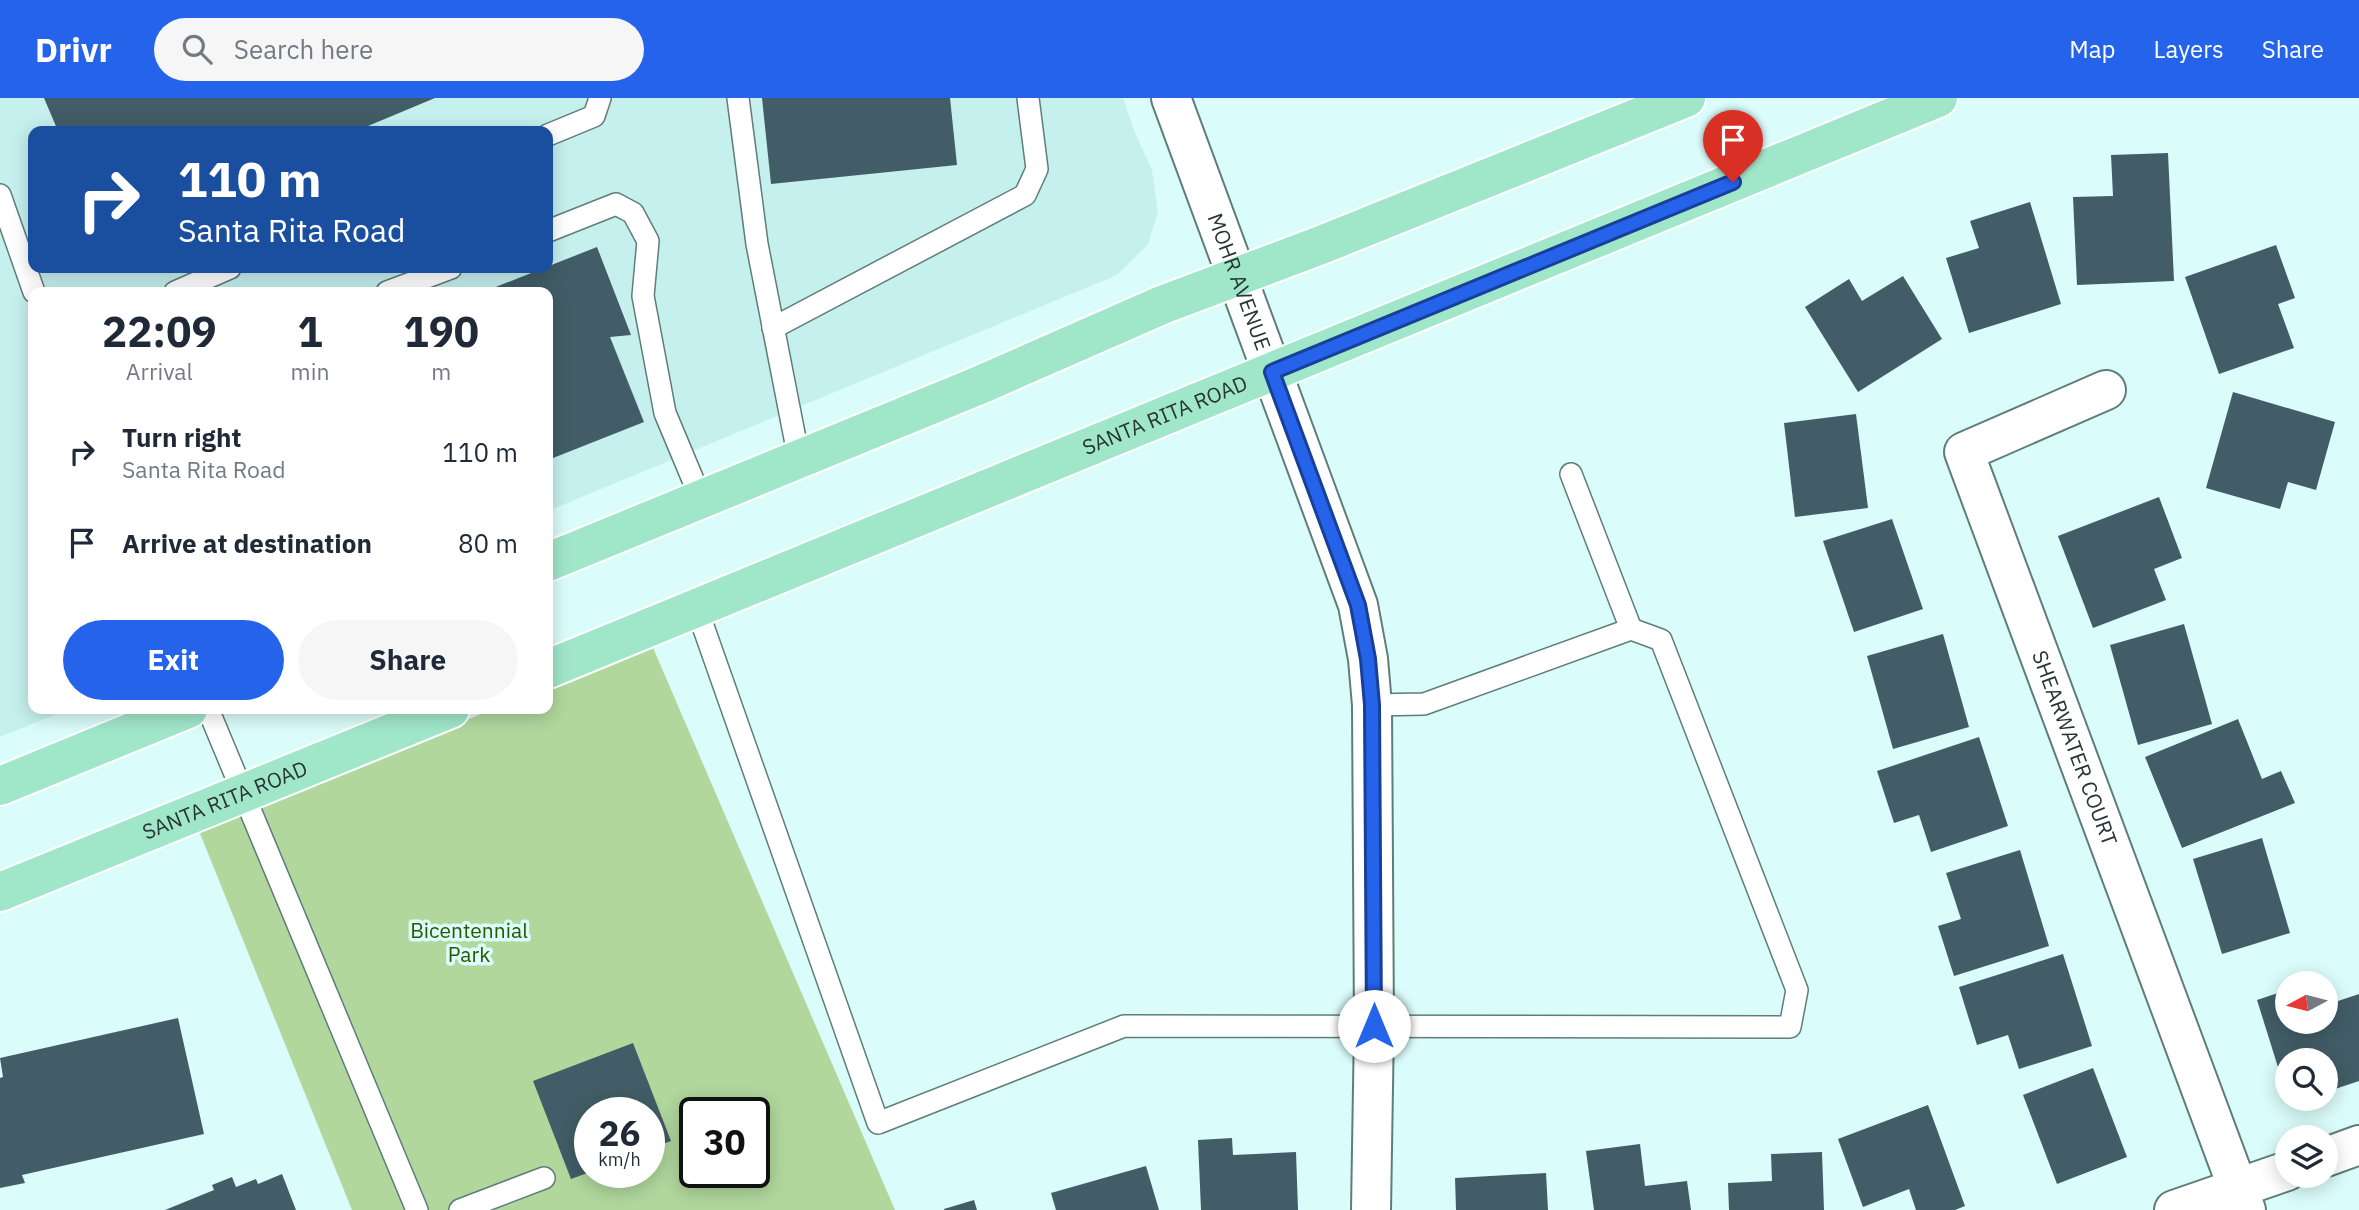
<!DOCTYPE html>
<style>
body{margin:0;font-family:"IBM Plex Sans",sans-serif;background:#f6f6f7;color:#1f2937;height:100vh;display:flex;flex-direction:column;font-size:26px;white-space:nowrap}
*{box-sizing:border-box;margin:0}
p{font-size:23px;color:#747a83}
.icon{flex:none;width:38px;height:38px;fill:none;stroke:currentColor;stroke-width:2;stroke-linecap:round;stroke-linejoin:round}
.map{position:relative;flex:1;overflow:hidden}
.panel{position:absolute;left:28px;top:189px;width:525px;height:427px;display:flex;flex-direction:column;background:#fff;border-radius:14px;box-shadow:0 4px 18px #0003}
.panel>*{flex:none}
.banner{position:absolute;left:28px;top:28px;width:525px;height:147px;border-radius:14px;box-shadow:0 4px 18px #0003;background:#1a4fa0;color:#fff;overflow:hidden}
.needle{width:46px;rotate:263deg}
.fabs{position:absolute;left:2275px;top:873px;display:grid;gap:14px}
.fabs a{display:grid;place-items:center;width:63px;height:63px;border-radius:50%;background:#fff;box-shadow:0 4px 18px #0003;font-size:35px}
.speed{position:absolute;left:574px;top:999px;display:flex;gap:14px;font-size:35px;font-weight:700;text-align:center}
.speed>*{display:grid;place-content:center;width:91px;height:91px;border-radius:50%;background:#fff;box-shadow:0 4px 18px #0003;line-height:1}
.speed small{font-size:18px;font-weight:400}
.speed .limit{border:4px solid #111;border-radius:10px;background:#fff;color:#111}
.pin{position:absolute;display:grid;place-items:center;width:60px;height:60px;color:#fff;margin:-72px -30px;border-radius:50% 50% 50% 0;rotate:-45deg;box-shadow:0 0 7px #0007}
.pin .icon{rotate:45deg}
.me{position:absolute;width:77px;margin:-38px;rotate:0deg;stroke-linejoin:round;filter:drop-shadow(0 0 5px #0008)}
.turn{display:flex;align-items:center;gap:24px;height:147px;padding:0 35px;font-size:32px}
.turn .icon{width:91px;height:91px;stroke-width:2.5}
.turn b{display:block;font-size:49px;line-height:60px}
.eta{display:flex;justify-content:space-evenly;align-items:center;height:119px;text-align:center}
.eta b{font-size:42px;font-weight:800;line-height:49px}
.primary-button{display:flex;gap:14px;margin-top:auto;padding:14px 35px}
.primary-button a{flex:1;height:80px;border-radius:42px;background:#2563eb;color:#fff;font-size:28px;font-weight:800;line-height:80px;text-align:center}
.primary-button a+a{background:#f6f6f7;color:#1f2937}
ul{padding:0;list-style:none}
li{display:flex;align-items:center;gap:21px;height:91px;padding:0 35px}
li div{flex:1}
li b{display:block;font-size:26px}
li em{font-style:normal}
header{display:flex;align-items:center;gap:42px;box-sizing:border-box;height:98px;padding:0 35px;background:#2563eb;color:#fff}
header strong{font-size:33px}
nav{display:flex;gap:38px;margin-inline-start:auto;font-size:24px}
.search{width:490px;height:63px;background:#f6f6f7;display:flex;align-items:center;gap:18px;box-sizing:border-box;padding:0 24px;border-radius:38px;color:#747a83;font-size:26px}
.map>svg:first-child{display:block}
.built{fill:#c5f0ee;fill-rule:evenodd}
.green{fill:#b1d79d;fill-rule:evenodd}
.building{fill:#425d67}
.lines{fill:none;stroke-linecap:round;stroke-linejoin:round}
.service-casing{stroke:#5e7d7b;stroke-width:24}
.minor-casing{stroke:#5e7d7b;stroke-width:42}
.primary-casing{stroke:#fff;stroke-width:42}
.service{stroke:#fff;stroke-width:21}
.minor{stroke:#fff;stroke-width:38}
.primary{stroke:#a0e7ca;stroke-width:38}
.route-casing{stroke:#184099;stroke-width:18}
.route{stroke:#2563eb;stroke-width:12}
.labels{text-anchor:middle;stroke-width:7;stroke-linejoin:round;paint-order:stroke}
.street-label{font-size:21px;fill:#283534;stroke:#dafcfa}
.park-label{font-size:21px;fill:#2b5700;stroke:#dafcfa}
</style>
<header>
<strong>Drivr</strong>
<div class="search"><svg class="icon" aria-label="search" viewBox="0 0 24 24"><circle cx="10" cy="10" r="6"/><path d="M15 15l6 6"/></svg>Search here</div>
<nav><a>Map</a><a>Layers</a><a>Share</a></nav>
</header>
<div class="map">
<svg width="2359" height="1112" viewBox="0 0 2359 1112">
<rect width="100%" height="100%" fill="#dafcfa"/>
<!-- built -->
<path class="built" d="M0 0H1123L1135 35 1152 72 1158 114 1148 146 1117 177 548 413V194H33V611H69L0 639ZM33 33H548V170H33Z"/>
<!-- green -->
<path class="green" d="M651 545 895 1112H352L199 733 493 611H548V588ZM590 1015H649V1074H590ZM695 1015H754V1074H695Z"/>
<!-- building -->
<g class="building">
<path d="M44 0H435L356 33H58Z"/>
<path d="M762 0H950L957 67 771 86Z"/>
<path d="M2168 55 2174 183 2077 187 2073 99 2113 98 2111 57Z"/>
<path d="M2030 104 2061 206 1969 235 1946 160 1979 150 1970 123Z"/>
<path d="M2276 147 2295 200 2278 206 2294 250 2219 276 2185 179Z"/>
<path d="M597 149 631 237 610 239 644 324 548 362V194H483Z"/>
<path d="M1903 178 1942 241 1858 294 1805 209 1849 181 1862 203Z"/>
<path d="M2233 294 2335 324 2316 392 2288 384 2280 411 2206 390Z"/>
<path d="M1856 316 1868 410 1795 419 1784 325Z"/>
<path d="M2159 399 2182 460 2154 471 2166 502 2093 530 2058 438Z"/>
<path d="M1892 421 1923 511 1854 534 1823 443Z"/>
<path d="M2184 526 2212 626 2138 647 2110 547Z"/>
<path d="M1943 536 1969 629 1893 651 1867 558Z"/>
<path d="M2238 621 2262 681 2281 673 2295 705 2182 750 2145 659Z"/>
<path d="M1979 639 2008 728 1931 754 1919 717 1894 725 1877 673Z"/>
<path d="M2262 740 2290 835 2222 856 2193 761Z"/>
<path d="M2020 752 2049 848 1954 878 1938 828 1961 821 1946 775Z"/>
<path d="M2063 856 2092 948 2019 971 2008 937 1977 947 1959 889Z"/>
<path d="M2287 892V924H2326V907L2359 896V983L2326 994V962H2287V998L2257 902Z"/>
<path d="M178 920 204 1036 22 1077 25 1085 0 1090V980L3 979 0 960Z"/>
<path d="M633 945 671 1043 649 1051V1015H590V1074L571 1081 533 983Z"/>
<path d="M2093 970 2127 1059 2057 1086 2023 997Z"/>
<path d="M1928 1007 1965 1108 1955 1112H1916L1909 1091 1863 1109 1838 1041Z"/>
<path d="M1232 1040 1233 1057 1296 1054 1298 1112H1201L1198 1042Z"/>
<path d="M1640 1046 1645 1088 1687 1083 1691 1112H1594L1586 1053Z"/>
<path d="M1822 1054 1824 1112H1729L1728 1085 1772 1083 1771 1056Z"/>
<path d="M1146 1068 1159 1112H1056L1051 1095Z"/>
<path d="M1546 1075 1548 1112H1456L1455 1080Z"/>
<path d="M282 1076 296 1112H165L214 1092 212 1087 232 1079 236 1089 256 1081 258 1086Z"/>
<path d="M974 1102 977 1112H944V1111Z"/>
</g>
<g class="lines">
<defs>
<g id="service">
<path d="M738 0 757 146 799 361"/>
<path d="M548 37 594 18 600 0"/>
<path d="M0 97 34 194"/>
<path d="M548 133 616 106 633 115 648 143 643 198 665 315 701 401"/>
<path d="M175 194 230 170"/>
<path d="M387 194 451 170"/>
<path d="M773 230 1025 97 1037 71 1028 0"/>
<path d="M697 511 878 1025 1124 928 1790 929 1797 892 1661 542 1631 531"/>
<path d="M1372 607 1424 606 1631 531 1571 376"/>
<path d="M208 611 417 1112"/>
<path d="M460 1112 544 1080"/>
</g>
<g id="minor">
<path id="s1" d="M1171 0 1358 507 1368 561 1372 607 1374 928 1371 1112"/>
<path id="s2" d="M2106 292 1964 354 2246 1112"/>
<path d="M2326 1059 2359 1047"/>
<path d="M2174 1112 2287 1073"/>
</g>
<g id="primary">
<path d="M548 464 975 289 1162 207 1321 147 1686 0"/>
<path id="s3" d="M548 571 1938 0"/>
<path d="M0 688 188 611"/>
<path id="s4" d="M0 794 450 611"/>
</g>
</defs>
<!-- service casing -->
<use href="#service" class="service-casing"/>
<!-- minor casing -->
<use href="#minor" class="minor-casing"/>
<!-- primary casing -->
<use href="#primary" class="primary-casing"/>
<!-- service -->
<use href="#service" class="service"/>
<!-- minor -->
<use href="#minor" class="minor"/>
<!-- primary -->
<use href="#primary" class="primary"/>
</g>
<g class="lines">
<defs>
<path id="route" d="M1374 928 1372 607 1368 561 1358 507 1272 274 1733 84"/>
</defs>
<!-- route casing -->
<use href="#route" class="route-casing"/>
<!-- route -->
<use href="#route" class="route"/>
</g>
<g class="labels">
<!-- street labels -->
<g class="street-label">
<text dy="7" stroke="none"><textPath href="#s1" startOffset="196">MOHR AVENUE</textPath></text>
<text dy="7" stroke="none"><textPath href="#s3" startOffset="667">SANTA RITA ROAD</textPath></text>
<text dy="7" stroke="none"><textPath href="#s2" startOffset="471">SHEARWATER COURT</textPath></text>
<text dy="7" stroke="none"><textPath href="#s4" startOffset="243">SANTA RITA ROAD</textPath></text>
</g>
<!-- park labels -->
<g class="park-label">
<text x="469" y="840">Bicentennial<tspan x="469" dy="24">Park</tspan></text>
</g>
</g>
</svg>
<div class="fabs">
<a><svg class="needle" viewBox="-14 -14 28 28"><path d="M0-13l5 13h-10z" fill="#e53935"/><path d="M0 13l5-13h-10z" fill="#747a83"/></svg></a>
<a><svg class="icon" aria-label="search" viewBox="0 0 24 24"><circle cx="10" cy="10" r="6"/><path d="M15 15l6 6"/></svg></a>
<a><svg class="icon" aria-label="layers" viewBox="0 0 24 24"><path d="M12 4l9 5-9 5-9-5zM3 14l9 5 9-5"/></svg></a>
</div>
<div class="speed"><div>26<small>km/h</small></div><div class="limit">30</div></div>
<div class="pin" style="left:1733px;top:84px;background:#d93025"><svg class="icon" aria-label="arrive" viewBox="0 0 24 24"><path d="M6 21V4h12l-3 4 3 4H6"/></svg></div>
<svg class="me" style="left:1374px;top:928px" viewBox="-20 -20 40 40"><circle r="19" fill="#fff"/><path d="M0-13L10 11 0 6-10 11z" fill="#2563eb"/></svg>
<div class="banner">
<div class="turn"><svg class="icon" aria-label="right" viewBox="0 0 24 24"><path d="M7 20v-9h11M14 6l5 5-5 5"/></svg><div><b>110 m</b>Santa Rita Road</div></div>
</div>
<section class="panel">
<div class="eta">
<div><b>22:09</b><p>Arrival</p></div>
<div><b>1</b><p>min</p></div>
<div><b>190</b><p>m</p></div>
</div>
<ul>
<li><svg class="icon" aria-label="right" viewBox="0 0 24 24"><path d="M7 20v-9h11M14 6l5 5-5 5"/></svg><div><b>Turn right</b><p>Santa Rita Road</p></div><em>110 m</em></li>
<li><svg class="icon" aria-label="arrive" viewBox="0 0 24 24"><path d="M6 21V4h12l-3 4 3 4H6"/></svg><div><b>Arrive at destination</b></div><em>80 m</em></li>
</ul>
<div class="primary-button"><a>Exit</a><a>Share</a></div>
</section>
</div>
